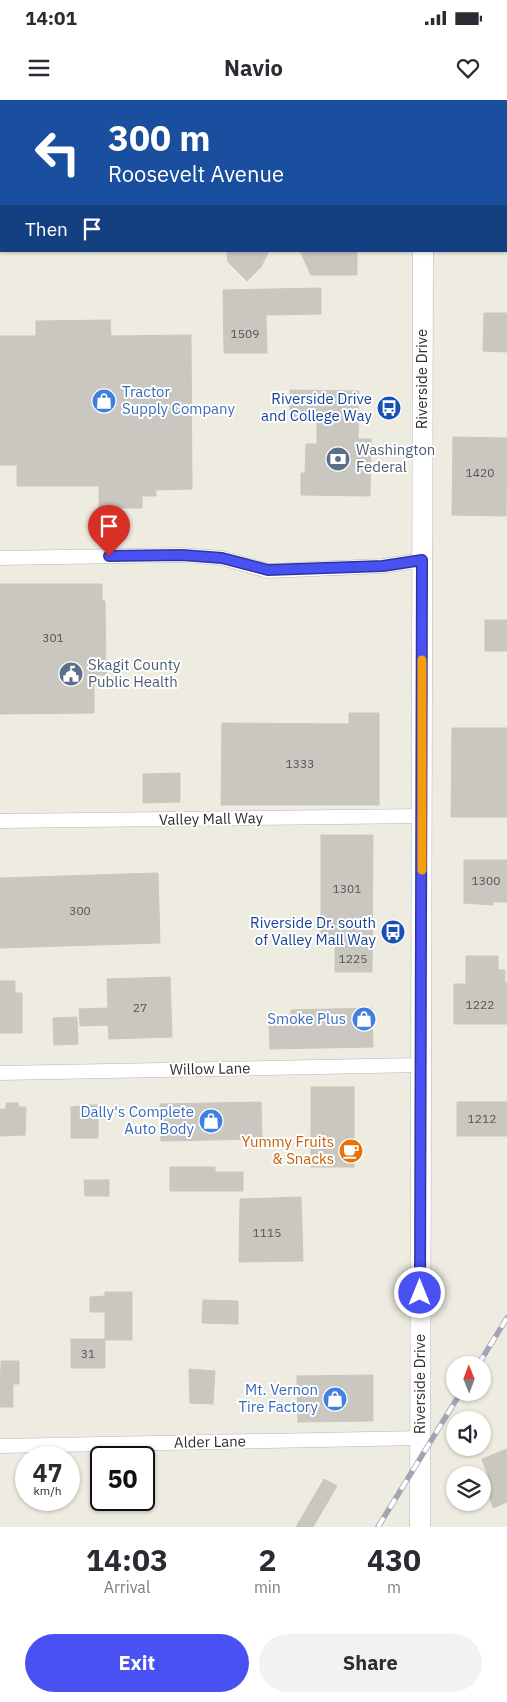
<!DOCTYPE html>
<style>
body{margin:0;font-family:"IBM Plex Sans",sans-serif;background:#f2f2f3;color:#2b2b33;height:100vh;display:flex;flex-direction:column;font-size:19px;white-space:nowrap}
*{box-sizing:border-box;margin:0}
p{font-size:16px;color:#7c7c81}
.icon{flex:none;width:28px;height:28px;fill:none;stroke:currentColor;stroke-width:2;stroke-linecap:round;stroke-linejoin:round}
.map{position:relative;height:1427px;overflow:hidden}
.drawer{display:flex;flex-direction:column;background:#fff;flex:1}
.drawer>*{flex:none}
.guide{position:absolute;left:0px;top:0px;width:508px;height:152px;box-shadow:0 1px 4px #0004;background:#1a4fa0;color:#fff;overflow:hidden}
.needle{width:32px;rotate:359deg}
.controls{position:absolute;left:446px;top:1256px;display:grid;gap:10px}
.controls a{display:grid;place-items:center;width:45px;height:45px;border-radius:50%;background:#fff;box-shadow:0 1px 4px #0004;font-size:25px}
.speed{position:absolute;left:15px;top:1346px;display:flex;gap:10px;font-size:25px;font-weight:700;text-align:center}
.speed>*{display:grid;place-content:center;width:65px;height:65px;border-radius:50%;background:#fff;box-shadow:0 1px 4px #0004;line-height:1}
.speed small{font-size:12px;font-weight:400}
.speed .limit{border:2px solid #111;border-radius:8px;background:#fff;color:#111}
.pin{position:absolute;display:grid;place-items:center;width:42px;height:42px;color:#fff;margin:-51px -21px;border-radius:50% 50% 50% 0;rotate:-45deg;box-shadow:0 0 5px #0007}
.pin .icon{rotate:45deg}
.me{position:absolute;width:55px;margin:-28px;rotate:0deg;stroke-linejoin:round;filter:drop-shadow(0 0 4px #0008)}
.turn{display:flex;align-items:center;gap:18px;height:105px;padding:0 25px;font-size:22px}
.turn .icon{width:65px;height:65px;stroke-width:2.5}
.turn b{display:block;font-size:35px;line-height:42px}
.then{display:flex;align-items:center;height:48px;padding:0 25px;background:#0003;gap:10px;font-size:19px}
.eta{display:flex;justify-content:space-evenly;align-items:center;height:85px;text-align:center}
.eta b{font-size:30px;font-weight:700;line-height:35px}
.button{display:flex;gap:10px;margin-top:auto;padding:10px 25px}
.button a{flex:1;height:58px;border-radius:30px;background:#4a51f3;color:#fff;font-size:20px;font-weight:700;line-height:58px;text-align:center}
.button a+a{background:#f2f2f3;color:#2b2b33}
.status{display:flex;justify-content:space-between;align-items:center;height:35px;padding:0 25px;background:#fff;direction:ltr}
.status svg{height:14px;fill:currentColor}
header{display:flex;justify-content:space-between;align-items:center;height:65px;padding:0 25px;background:#fff;font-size:22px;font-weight:700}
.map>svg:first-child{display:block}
.building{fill:#cac7c0;stroke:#cac7bb}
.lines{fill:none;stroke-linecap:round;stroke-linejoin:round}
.minor-casing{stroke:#b5b5c0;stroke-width:15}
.secondary-casing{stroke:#b5b5c0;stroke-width:21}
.minor{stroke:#fff;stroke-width:14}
.secondary{stroke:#fff;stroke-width:20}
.rail-casing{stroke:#a4a4b7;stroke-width:5.5}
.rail{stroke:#fff;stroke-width:4;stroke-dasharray:11;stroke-linecap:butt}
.route-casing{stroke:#30359e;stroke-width:12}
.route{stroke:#4a51f3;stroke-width:9}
.slow{stroke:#f59e0b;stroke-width:9}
.labels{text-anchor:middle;stroke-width:4;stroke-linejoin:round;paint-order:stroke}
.number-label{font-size:12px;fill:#555452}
.street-label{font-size:15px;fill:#2e2e2e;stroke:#fff}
.shop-label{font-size:15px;fill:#366cbe;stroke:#fff;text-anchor:end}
.transit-label{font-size:15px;fill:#164399;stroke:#fff;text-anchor:end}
.service-label{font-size:15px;fill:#4e5e75;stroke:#fff;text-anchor:start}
.food-label{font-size:15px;fill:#c56008;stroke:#fff;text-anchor:end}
</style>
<div class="status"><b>14:01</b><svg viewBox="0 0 49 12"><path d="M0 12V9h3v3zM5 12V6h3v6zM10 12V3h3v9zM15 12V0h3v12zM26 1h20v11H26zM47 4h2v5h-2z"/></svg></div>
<header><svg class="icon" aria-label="menu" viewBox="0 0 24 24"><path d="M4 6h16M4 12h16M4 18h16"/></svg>Navio<svg class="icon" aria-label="heart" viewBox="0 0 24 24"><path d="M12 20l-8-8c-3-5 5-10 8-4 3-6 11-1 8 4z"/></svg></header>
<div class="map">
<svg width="507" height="1427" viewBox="0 0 507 1427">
<rect width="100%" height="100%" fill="#eeebe1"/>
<!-- building -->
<g class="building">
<path d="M227 151H269L261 167 247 181 228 162Z"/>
<path d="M300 151H357V175H311Z"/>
<path d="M321 188V214L266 215 267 253H224L223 190Z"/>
<path d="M484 213H507V252L483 251Z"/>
<path d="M110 220 111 236 191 235 192 389 156 390V396H142V408H99V386H17V365H0V236H36V221Z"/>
<path d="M290 290 359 291 358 339H371L370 396 301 395V373H305L306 344H317V319H290Z"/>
<path d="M453 337 507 338 506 416 452 415Z"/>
<path d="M0 484H102V501H105L106 575H94V613L0 614Z"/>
<rect x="485" y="520" width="22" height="31"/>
<path d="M349 613H379V705H221L222 623 349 624Z"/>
<path d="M452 628H507V717H451Z"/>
<path d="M180 673V702L143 703V674Z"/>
<path d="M321 735H373L372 872H335V843H321Z"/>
<path d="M464 760H507V802H493V805L464 803Z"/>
<path d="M158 773 160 843 0 848V778Z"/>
<path d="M466 856H498V870H505V883H507V924H454V884H466Z"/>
<path d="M170 877 172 937 109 939 108 925 80 926 79 909 108 908 107 879Z"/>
<path d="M0 881H15V893H22V933H0Z"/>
<path d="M372 908 373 947 270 949 269 920H291V910Z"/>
<path d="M77 917 78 944 54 945 53 918Z"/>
<rect x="311" y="987" width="43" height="80"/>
<path d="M261 1002 262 1039 161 1041 160 1004Z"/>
<rect x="457" y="1002" width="50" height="34"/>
<path d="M6 1003H18L19 1007H26L25 1035 0 1036V1009H6Z"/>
<path d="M82 1005H98V1038H71V1007L82 1006Z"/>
<path d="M170 1067H215V1072H243V1091H170Z"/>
<path d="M84 1080H109V1096H85Z"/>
<path d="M301 1097 303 1161 239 1162 240 1099Z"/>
<path d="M105 1192H132V1240H105V1212H90V1197L105 1196Z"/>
<path d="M203 1200 238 1201V1224L202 1223Z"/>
<rect x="71" y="1239" width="34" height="29"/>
<path d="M1 1261H19V1284H10H13V1307H0Z"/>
<path d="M189 1269 215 1271 213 1304 190 1303Z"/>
<path d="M373 1275V1321L298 1322 297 1276Z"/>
<path d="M507 1349V1402L493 1408 483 1377 488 1376 482 1359Z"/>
<path d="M324 1379 337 1386 313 1427H296Z"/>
</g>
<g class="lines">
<defs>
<g id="minor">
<path d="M0 458 182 455 222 458 268 471 383 466 422 460"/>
<path d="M0 721 422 716"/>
<path d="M0 973 421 965"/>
<path d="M0 1346 420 1338"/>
</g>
<g id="secondary">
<path d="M423 1V0"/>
<path d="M420 1427 423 151"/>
</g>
</defs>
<!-- minor casing -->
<use href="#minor" class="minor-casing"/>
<!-- secondary casing -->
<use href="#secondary" class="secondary-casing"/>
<!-- minor -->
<use href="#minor" class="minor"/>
<!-- secondary -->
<use href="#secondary" class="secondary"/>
<defs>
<g id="rail">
<path d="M478 1265 507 1218"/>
<path d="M378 1427 461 1292"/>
</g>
</defs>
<!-- rail casing -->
<use href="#rail" class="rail-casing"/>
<!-- rail -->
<use href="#rail" class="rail"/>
</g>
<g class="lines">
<defs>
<path id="route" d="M109 456 182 455 222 458 268 470 383 466 422 460 420 1193"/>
</defs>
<!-- route casing -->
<use href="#route" class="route-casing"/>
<!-- route -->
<use href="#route" class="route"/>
<!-- slow -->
<path class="slow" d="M422 770V560"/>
</g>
<!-- icons -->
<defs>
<symbol id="shop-disc" viewBox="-11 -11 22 22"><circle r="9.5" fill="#3f7fe0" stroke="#fff"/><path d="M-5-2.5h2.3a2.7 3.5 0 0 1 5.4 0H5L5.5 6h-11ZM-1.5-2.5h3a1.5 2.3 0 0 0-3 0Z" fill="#fff"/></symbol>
<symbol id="bus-disc" viewBox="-11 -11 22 22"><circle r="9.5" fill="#1a4fb4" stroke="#fff"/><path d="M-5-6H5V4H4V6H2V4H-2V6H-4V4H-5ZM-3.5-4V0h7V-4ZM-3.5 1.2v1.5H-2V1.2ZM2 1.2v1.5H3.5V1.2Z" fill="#fff"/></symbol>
<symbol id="bank-disc" viewBox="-11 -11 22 22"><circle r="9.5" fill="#5c6f8a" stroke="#fff"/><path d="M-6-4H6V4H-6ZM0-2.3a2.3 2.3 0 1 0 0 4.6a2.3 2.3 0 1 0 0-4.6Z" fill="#fff"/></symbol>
<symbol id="civic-disc" viewBox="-11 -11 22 22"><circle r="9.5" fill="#5c6f8a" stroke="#fff"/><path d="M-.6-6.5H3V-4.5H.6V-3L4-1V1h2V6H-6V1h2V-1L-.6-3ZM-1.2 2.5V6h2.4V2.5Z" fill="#fff"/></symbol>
<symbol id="cafe-disc" viewBox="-11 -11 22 22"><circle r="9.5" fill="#e8710a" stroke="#fff"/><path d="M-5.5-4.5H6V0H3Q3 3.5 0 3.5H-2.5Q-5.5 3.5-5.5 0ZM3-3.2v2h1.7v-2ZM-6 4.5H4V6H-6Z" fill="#fff"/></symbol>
</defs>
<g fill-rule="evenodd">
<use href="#shop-disc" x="90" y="287" width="28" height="28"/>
<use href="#bus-disc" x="375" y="294" width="28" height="28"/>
<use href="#bank-disc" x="324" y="345" width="28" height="28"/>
<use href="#civic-disc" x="57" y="560" width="28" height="28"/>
<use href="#bus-disc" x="379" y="818" width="28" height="28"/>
<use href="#shop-disc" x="350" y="905" width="28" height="28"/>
<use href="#shop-disc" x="197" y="1007" width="28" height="28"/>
<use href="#cafe-disc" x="337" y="1037" width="28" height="28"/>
<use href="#shop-disc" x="321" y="1285" width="28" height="28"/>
</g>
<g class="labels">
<!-- number labels -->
<g class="number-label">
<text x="245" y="238">1509</text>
<text x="480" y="377">1420</text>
<text x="53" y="542">301</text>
<text x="300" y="668">1333</text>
<text x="486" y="785">1300</text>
<text x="347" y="793">1301</text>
<text x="80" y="815">300</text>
<text x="353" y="863">1225</text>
<text x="480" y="909">1222</text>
<text x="140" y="912">27</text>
<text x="482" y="1023">1212</text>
<text x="267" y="1137">1115</text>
<text x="88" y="1258">31</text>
</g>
<!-- street labels -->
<g class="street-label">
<text transform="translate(422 279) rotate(-90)" y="5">Riverside Drive</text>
<text transform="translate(211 719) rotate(-1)" y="5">Valley Mall Way</text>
<text transform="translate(210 969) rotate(-1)" y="5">Willow Lane</text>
<text transform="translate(420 1284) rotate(-90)" y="5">Riverside Drive</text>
<text transform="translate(210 1342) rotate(-1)" y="5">Alder Lane</text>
</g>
<!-- shop labels -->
<g class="shop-label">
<text x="122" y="297" text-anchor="start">Tractor<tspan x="122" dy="17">Supply Company</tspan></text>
<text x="346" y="924">Smoke Plus</text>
<text x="194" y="1017">Dally's Complete<tspan x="194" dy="17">Auto Body</tspan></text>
<text x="318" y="1295">Mt. Vernon<tspan x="318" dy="17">Tire Factory</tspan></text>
</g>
<!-- transit labels -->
<g class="transit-label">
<text x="372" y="304">Riverside Drive<tspan x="372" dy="17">and College Way</tspan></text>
<text x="376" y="828">Riverside Dr. south<tspan x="376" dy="17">of Valley Mall Way</tspan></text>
</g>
<!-- service labels -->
<g class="service-label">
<text x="356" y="355">Washington<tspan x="356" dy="17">Federal</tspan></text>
<text x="88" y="570">Skagit County<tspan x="88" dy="17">Public Health</tspan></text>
</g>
<!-- food labels -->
<g class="food-label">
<text x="334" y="1047">Yummy Fruits<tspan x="334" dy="17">&amp; Snacks</tspan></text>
</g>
</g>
</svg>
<div class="controls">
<a><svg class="needle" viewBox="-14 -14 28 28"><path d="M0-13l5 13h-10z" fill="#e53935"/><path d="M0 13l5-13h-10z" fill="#7c7c81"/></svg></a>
<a><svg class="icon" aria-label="sound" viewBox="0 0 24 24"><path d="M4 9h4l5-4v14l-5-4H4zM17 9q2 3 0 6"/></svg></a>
<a><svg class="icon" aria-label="layers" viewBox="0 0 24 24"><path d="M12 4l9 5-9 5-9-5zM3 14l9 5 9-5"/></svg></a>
</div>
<div class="speed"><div>47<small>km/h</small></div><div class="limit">50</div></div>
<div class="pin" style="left:109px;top:456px;background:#d93025"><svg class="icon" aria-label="arrive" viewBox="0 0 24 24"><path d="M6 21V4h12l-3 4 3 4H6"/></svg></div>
<svg class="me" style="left:420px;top:1193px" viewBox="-20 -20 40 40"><circle r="17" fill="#4a51f3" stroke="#fff" stroke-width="3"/><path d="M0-11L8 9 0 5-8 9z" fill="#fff"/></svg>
<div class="guide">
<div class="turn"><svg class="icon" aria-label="left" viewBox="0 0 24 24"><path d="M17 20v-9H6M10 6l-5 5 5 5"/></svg><div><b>300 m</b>Roosevelt Avenue</div></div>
<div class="then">Then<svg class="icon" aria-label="arrive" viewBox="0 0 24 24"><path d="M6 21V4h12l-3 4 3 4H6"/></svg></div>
</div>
</div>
<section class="drawer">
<div class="eta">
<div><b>14:03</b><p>Arrival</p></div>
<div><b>2</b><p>min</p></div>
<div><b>430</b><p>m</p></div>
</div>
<div class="button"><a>Exit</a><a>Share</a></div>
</section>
